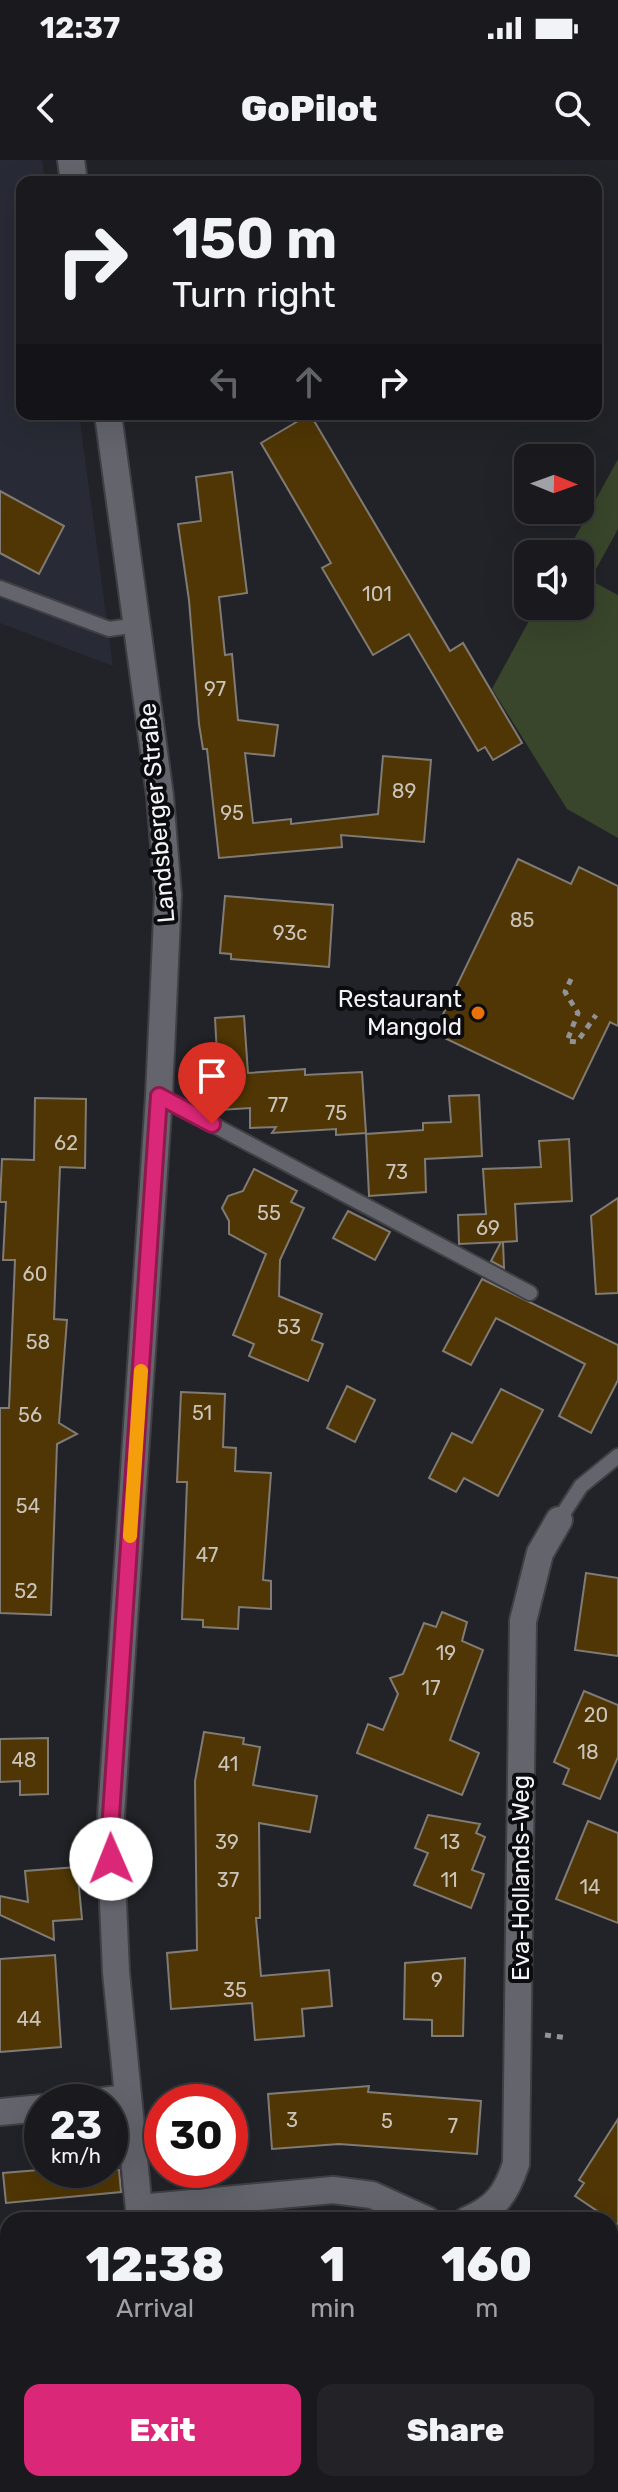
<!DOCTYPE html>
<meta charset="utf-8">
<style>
body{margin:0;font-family:Rubik,sans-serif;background:#232327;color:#f1f3f6;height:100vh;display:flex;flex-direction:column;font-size:30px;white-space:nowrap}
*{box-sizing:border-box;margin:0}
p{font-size:26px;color:#9fa1a4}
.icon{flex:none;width:44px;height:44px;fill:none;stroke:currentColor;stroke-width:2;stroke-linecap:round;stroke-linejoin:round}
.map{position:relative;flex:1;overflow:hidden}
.details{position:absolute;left:0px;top:2052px;width:618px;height:280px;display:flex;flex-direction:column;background:#1a1a1e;border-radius:24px 24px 0 0;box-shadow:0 8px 32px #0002,0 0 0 2px #38383c}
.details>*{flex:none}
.banner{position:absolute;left:16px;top:16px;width:586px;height:244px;border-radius:16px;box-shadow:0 8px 32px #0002,0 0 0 2px #38383c;background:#1a1a1e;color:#f1f3f6;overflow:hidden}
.needle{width:52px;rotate:91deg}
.tools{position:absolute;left:514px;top:284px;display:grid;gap:16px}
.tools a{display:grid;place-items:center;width:80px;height:80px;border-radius:16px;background:#1a1a1e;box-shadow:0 8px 32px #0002,0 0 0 2px #38383c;font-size:40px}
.speed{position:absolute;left:24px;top:1924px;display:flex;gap:16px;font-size:40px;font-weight:700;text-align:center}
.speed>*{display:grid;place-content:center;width:104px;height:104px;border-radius:50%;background:#1a1a1e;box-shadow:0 8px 32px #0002,0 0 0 2px #38383c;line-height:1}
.speed small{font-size:20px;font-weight:400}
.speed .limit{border:12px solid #d22;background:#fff;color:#111}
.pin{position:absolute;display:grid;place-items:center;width:68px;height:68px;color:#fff;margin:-82px -34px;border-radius:50% 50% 50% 0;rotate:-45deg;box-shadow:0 0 8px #0007}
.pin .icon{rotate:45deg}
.me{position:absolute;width:88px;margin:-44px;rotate:359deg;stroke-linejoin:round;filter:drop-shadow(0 0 6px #0008)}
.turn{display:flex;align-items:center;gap:28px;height:168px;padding:0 24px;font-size:36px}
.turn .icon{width:104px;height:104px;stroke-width:2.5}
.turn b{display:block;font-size:56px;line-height:68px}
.lanes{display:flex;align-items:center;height:76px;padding:0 24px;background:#0003;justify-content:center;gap:40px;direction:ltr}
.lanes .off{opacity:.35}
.eta{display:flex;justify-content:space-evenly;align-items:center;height:136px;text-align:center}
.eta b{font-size:48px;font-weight:800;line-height:56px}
.primary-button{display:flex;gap:16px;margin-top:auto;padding:16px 24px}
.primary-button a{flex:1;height:92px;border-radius:16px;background:#db2777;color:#fff;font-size:32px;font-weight:800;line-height:92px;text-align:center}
.primary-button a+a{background:#232327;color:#f1f3f6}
.status{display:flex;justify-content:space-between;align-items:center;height:56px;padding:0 40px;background:#1a1a1e;direction:ltr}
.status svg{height:22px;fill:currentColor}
header{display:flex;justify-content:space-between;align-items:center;height:104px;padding:0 24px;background:#1a1a1e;font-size:36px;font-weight:800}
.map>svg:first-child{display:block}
.built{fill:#282a35}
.green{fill:#39462b}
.building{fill:#4f3604;stroke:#807b75;stroke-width:2}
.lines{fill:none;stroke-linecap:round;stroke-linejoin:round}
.service-casing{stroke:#3f3f44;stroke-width:18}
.minor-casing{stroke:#3f3f44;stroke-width:30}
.path{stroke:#929397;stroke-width:5;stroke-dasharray:6 6;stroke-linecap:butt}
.service{stroke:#64656c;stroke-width:14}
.minor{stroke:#64656c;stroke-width:26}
.route-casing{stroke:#8e194d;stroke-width:20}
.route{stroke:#db2777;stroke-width:14}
.slow{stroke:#f59e0b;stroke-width:14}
.food-dot{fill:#e8710a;stroke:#0c0c0f;stroke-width:3}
.labels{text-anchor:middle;stroke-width:8;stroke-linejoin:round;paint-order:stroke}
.number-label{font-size:20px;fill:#cac4bb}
.street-label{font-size:24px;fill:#f3f4f8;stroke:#0c0c0f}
.poi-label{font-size:24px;fill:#f3f4f8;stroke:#0c0c0f;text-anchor:end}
</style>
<div class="status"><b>12:37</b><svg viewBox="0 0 49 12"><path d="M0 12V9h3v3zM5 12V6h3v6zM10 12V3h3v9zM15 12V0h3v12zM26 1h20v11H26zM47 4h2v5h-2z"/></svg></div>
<header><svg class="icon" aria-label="back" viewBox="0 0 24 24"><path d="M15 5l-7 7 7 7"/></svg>GoPilot<svg class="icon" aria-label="search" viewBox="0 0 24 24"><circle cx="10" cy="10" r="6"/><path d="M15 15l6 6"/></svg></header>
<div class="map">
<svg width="618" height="2332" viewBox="0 0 618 2332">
<rect width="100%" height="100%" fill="#222328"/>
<!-- built -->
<path class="built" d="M0 0H42L45 22H22V254H79L113 506 0 463Z"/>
<!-- green -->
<path class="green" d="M618 299V369L590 420 618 435V678L567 649 492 529 537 446H580V394H566Z"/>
<!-- building -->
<g class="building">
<path d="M310 254 450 491 463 483 522 583 493 600 485 587 478 591 409 474 373 495 322 408 331 403 261 283Z"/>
<path d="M232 312 247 433 219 437 225 495 232 494 238 560 278 565 274 596 245 593 253 663 291 659V664L378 654 383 596 431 600 424 682 341 675 342 687 219 698 207 589H203L199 564 189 440 178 364 201 361 196 317Z"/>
<path d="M0 331 64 366 39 414 0 393Z"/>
<path d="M518 699 571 724 579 707 618 726V866L610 862 573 939 434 873Z"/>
<path d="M225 736 333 745 329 807 231 799V794L220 793Z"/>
<path d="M244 856 248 913 305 909V915L362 912 366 973 336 975V969L272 973 276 967 250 968V948L220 950 215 858Z"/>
<path d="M479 935 482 996 425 999 426 1032 369 1036 366 974 423 970V963L451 962 449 936Z"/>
<path d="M35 938 86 939 85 1008 60 1007 54 1159 67 1160 59 1263 77 1274 57 1284 51 1455 0 1453V1248H9L15 1100H3L6 1042H0L2 999 34 1000Z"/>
<path d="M569 979 572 1041 515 1044 517 1081 503 1082 504 1108 491 1101 501 1082 459 1084 458 1055 486 1054 483 1009 541 1007 539 981Z"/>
<path d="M254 1009 297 1031 291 1042 304 1048 280 1100 279 1136 322 1154 312 1180 323 1184 308 1221 249 1196 254 1184 233 1175 266 1094 229 1074V1061L222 1048 228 1036 243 1031Z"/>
<path d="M618 1038V1133L596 1134 591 1056Z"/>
<path d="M348 1051 390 1072 375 1100 333 1078Z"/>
<path d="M482 1119 618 1185V1220L591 1273 559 1256 585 1204 496 1158 471 1205 443 1191Z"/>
<path d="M347 1226 375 1240 355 1282 327 1268Z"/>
<path d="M501 1229 543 1250 498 1336 464 1318 456 1332 429 1318 452 1273 472 1283Z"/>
<path d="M181 1232 225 1234 223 1287 236 1288 235 1311 271 1313 263 1420 271 1421V1449L239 1447 238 1469 203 1467V1460L182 1459 187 1322H177Z"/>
<path d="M586 1413 618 1418V1496L575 1490Z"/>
<path d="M442 1452 467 1462 462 1481 483 1490 450 1580 479 1593 462 1635 357 1593 368 1564 383 1570 398 1534 390 1518 403 1514 424 1463 436 1467Z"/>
<path d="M584 1531 618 1545V1597L600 1639 563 1624 569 1609 554 1602Z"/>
<path d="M204 1572 244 1578 243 1584 260 1587 253 1625 317 1636 310 1672 259 1663 260 1758H256L261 1816 329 1810 332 1846 302 1849 304 1876 255 1880 252 1843 171 1849 167 1793 197 1790 195 1621Z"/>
<path d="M48 1578V1634L20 1635V1621L0 1622V1579Z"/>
<path d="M428 1655 480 1664 476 1673 485 1677 472 1710 484 1714 471 1748 414 1725 428 1693 415 1688Z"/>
<path d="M588 1661 618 1673V1763L556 1739Z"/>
<path d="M77 1707 82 1759 53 1761 54 1780 0 1755V1736L28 1742 25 1711Z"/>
<path d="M55 1795 61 1887 0 1892V1799Z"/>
<path d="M465 1798 463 1876H432V1860L404 1859 405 1803Z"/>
<path d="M369 1926 368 1932 481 1941 477 1994 339 1984 272 1989 268 1934Z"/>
<path d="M618 1959V2065L575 2036 584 2023 579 2020Z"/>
<path d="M39 2010H119L121 2032 6 2043 3 2013Z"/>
</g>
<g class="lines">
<defs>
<g id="service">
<path d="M0 428 109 469 138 465"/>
<path d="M159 936 530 1133"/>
<path d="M559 1360 581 1326 618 1296"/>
</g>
<g id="minor">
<path d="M71 0 74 22"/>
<path d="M108 254 160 636 168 735 159 936 110 1671 116 1812 140 2060"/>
<path d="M94 1942 127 1938"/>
<path d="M0 1952 42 1948"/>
<path d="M139 2048 333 2030 372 2035 427 2060"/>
<path d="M467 2060C496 2048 506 2034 516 2004L523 1461 540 1393 559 1360"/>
<path d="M161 2324 162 2332"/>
</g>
</defs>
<!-- service casing -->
<use href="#service" class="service-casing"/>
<!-- minor casing -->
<use href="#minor" class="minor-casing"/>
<!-- path -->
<g class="path">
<path d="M571 819 565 832 578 853 567 881 577 882 596 855"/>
<path d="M545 1875 568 1878"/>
</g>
<!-- service -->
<use href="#service" class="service"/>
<!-- minor -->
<use href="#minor" class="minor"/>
</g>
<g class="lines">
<defs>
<path id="route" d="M111 1699 110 1671 159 936 212 964"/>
</defs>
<!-- route casing -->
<use href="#route" class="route-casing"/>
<!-- route -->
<use href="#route" class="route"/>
<!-- slow -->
<path class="slow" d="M130 1376 141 1211"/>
</g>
<!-- markers -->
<circle class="food-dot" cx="478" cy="853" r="8"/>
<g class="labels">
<!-- number labels -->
<g class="number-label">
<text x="377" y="441">101</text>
<text x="215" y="536">97</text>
<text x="404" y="638">89</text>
<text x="232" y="660">95</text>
<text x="522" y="767">85</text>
<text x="290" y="780">93c</text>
<text x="278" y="952">77</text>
<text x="336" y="960">75</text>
<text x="66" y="990">62</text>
<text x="397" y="1019">73</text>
<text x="269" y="1060">55</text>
<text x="488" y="1075">69</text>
<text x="35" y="1121">60</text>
<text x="289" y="1174">53</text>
<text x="38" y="1189">58</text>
<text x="202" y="1260">51</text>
<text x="30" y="1262">56</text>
<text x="28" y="1353">54</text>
<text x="207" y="1402">47</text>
<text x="26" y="1438">52</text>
<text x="446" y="1500">19</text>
<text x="431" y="1535">17</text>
<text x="596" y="1562">20</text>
<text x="588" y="1599">18</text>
<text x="24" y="1607">48</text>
<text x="228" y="1611">41</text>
<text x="227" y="1689">39</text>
<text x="450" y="1689">13</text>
<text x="228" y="1727">37</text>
<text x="449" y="1727">11</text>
<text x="590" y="1734">14</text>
<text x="437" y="1827">9</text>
<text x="235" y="1837">35</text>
<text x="29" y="1866">44</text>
<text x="292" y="1967">3</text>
<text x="387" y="1968">5</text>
<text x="453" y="1973">7</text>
</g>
<!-- street labels -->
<g class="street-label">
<text transform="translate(157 653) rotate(-95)" y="8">Landsberger Straße</text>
<text transform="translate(521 1718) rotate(-90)" y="8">Eva-Hollands-Weg</text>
</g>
<!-- poi labels -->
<g class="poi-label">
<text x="462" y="847">Restaurant<tspan x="462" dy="28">Mangold</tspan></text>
</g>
</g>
</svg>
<div class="tools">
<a><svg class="needle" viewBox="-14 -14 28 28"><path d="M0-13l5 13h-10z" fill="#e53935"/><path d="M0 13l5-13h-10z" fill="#9fa1a4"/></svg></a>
<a><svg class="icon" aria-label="sound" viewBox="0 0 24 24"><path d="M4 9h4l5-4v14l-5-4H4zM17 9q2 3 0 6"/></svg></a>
</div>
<div class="speed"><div>23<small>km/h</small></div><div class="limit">30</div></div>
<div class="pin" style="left:212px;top:964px;background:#d93025"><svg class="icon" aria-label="arrive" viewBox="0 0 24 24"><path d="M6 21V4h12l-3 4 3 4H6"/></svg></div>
<svg class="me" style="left:111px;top:1699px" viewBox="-20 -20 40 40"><circle r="19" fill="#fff"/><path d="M0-13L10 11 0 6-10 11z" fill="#db2777"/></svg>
<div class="banner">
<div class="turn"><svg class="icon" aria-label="right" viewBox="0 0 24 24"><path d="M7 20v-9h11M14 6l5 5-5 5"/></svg><div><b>150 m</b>Turn right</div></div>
<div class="lanes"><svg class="icon off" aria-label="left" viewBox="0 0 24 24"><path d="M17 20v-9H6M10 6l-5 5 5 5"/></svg><svg class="icon off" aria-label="ahead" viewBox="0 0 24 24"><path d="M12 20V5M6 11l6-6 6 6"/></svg><svg class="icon" aria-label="right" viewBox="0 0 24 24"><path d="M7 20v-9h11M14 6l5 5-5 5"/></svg></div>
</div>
<section class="details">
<div class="eta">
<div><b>12:38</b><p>Arrival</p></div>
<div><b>1</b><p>min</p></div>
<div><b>160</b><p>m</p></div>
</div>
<div class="primary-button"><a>Exit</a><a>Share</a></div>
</section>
</div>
